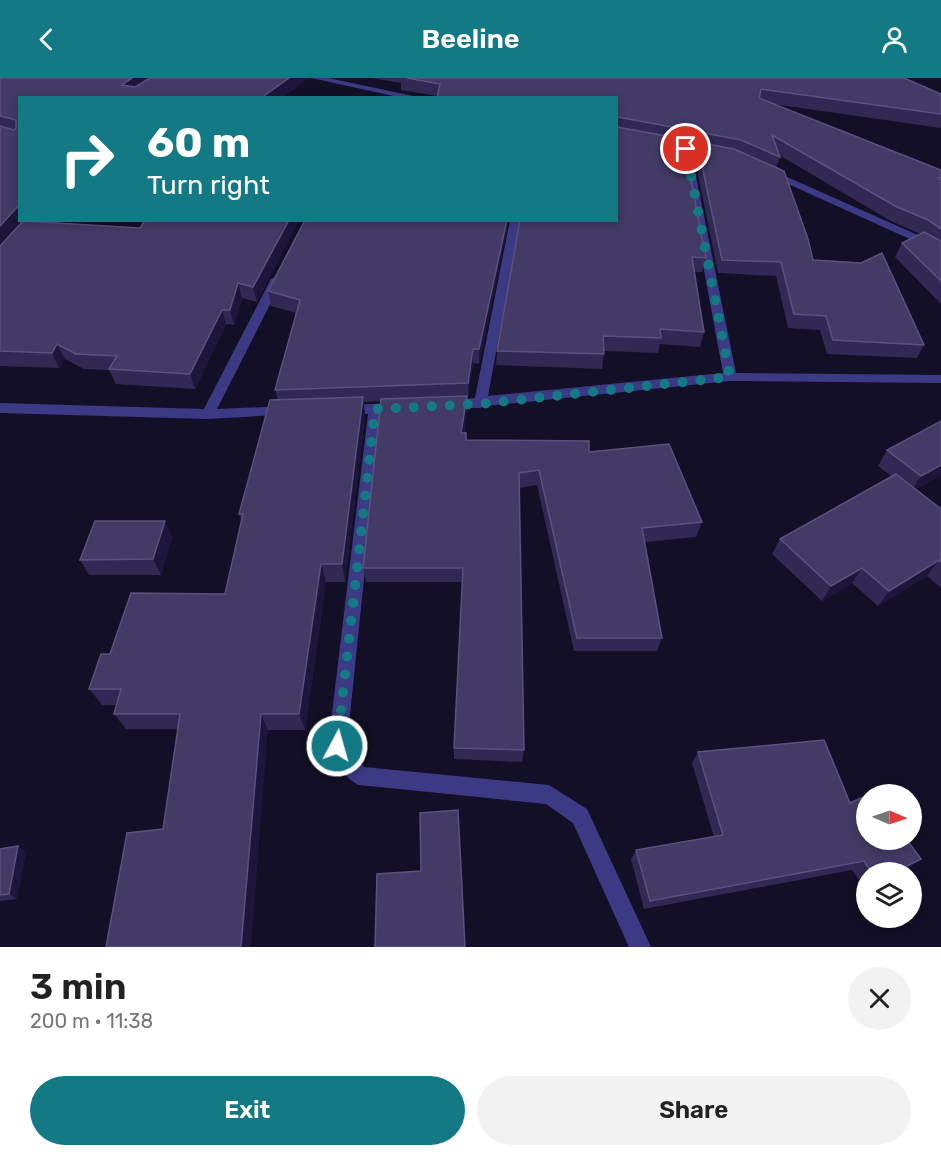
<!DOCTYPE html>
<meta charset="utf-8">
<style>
body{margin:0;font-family:Rubik,sans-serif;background:#f2f2f2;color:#222;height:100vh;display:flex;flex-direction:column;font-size:22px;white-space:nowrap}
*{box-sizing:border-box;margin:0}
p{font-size:20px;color:#767676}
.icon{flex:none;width:33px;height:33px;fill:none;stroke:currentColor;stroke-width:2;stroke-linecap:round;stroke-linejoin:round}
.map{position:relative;height:869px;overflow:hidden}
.side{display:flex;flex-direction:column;background:#fff;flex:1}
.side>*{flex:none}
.guide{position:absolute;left:18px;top:18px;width:600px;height:126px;border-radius:0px;box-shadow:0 3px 9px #0003;background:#137a85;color:#fff;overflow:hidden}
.needle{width:39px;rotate:92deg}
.fabs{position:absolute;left:856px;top:706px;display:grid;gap:12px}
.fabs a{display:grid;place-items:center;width:66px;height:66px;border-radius:50%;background:#fff;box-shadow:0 3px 9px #0003;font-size:30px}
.pin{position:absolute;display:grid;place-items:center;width:51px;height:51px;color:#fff;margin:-26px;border:3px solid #fff;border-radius:50%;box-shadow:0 2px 6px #0007}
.me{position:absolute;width:66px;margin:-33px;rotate:6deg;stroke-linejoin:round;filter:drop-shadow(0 0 4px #0008)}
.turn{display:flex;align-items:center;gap:21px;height:126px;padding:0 30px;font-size:27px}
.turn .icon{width:78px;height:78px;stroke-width:2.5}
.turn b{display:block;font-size:42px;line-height:51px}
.round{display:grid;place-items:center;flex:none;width:63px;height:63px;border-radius:32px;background:#f2f2f2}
.head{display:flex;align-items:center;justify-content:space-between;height:102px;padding:0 30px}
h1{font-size:36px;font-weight:600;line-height:45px}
.cta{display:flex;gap:12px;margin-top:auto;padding:12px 30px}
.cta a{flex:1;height:69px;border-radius:36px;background:#137a85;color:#fff;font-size:24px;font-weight:600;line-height:69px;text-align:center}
.cta a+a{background:#f2f2f2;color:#222}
header{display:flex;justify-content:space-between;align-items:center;height:78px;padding:0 30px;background:#137a85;color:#fff;font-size:27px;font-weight:600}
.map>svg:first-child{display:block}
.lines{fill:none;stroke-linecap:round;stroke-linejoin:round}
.street{fill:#3d3a85;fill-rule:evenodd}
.wall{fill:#312854}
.shaded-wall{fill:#1d163a}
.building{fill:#433a66;stroke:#5a527e;stroke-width:1.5}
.route{stroke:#137a85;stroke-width:10;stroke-dasharray:0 18}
</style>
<header><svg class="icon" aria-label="back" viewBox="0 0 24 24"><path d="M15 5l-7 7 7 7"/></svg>Beeline<svg class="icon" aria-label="person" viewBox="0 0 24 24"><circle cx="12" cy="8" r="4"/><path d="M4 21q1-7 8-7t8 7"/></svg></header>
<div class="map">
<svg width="941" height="869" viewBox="0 0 941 869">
<rect width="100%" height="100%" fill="#130f26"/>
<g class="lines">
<!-- street -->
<g class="street">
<path d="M311 0H328L423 20H403Z"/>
<path d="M665 64 720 76 715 79 691 74 736 295 941 297V305L730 303 486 328 480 330H442L440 327 442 324 475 320 510 142H520L488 318 723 295 682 73 662 69V65Z"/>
<path d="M769 91 920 158 941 173V181L912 162 766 96 764 94Z"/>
<path d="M277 198 283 201 217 331 288 328 295 333 293 336 208 341 0 335V325L204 331 271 201Z"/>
<path d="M399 325 404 327 406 330 404 333 381 335 347 666 364 689 549 707 587 731 651 869H629L573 745 546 726 359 707C346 702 333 681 328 668L368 336 345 337 338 332 345 327Z"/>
</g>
</g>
<!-- wall -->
<g class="wall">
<path d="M0 0H308L282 20H20L23 143 140 150 299 142 257 224 242 220 234 247 226 246 195 311 116 306 109 292 84 291 65 281 59 290 0 288Z"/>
<path d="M371 0H904L941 16V50L773 26 941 92V226L895 179 902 165 920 156 889 142 779 77 780 79 776 90 813 182 924 267 917 280 827 276 820 252 788 250 776 198 718 195 694 77 696 68 684 65 706 180 702 194H694L704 254 700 269 660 266 658 275 604 273 602 291 496 287 497 273 616 142 437 18 401 12V5Z"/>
<path d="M509 142 479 286 473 285 468 320H467V333L464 355 466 362 589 374 702 444 696 459 645 464 662 560 657 573H574L537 407 519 410 524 672 522 684 454 681V670L462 504H366L363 490 381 323 364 324 365 337 345 504H326L305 652H268L163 751 178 651H126L114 636 117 627H102L89 611 110 576 225 516 242 444 239 436 278 322 275 312 296 235 271 228 268 213Z"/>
<path d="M887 372 941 397 916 411 941 431V510L927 498 878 528 852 505 822 523 772 476 780 461 891 398 878 388Z"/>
<path d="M172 459 161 497H89L80 482Z"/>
<path d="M698 674 850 725 921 781 908 790 897 795H867V811H866L852 792 644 831 631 781 636 772 714 759 692 685Z"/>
<path d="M0 771 26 774 17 821 0 823Z"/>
</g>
<!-- shaded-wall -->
<g class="shaded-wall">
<path d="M132 0H155L126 20 122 7Z"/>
<path d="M289 0H308L282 20H261Z"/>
<path d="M20 126V142H24L0 171V148Z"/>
<path d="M289 142H299L257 224 253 209Z"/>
<path d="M507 142H509L479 286V271Z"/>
<path d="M238 205 242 220 234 247 230 232Z"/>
<path d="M222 232 226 246 195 311 190 296Z"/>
<path d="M57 266 65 281 59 290 52 275Z"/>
<path d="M473 271V285L468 320V305Z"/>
<path d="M467 318V333L461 370V355Z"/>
<path d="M363 319 365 337 345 504 342 486Z"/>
<path d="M941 387V397L911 414 921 398Z"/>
<path d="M165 443 172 459 161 497 153 481Z"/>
<path d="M939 482 927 498 878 528 889 513Z"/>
<path d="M321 486 326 504 305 652 299 636Z"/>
<path d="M862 490 852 505 822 523 831 508Z"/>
<path d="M261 636 268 652 251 869H241Z"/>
<path d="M18 768 26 774 17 821 9 816Z"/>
<path d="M921 781 908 790 897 795H893Z"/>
</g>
<!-- building -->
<g class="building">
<path d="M0 0H132L122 7 135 9 150 0H289L261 20H20V126L0 148V48L14 52 16 50V42L0 38Z"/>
<path d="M407 0H904L941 16V36L761 11 759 20 941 92V99L938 100 941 102V151L928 142 895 128 772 57 780 79 741 62 618 39 616 40V20H437L440 6Z"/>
<path d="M616 45 617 49 683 61 706 180 692 179 704 254 660 251 661 260 603 258 604 276 497 273 520 142H616Z"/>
<path d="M697 64 734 71 784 93 808 161 813 182 861 185 882 175 924 267 833 262 826 238 794 236 781 184 722 182Z"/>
<path d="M145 142H289L253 209 238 205 230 232H222L190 296 109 291 117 278 76 276 57 266 52 275 0 273V168L23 143 140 150Z"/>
<path d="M305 142H507L479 271H473L468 305 275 312 300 222 268 213Z"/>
<path d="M924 154 941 163V203L902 165Z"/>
<path d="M467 318 461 355H466V362L589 363V374L669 366 702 444 642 450 662 560H577L539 392 519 395 524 672 454 670 463 490H363L381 321Z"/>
<path d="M363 319 342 486H321L299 636H261L241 869H106L127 755 163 751 180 636H114L121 611H89L101 576H110L131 515 225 516 243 436H239L270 322Z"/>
<path d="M941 343V387L921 398 887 372Z"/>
<path d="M896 396 941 431V484L939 482 889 513 862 490 831 508 780 461Z"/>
<path d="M95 443H165L153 481 80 482Z"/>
<path d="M824 662 850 725 872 715 873 717H867V762H907L921 781 893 795H872L864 783 650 823 636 772 723 757 698 674Z"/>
<path d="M458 732 465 869H375L377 796 421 793 420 735Z"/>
<path d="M18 768 9 816 0 817V771Z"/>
</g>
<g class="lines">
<!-- route -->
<path class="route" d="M337 668 375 331 480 326 730 299 686 71"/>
</g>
</svg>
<div class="fabs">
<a><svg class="needle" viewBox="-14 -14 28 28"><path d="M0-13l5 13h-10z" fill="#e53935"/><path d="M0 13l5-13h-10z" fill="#767676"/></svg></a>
<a><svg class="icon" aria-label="layers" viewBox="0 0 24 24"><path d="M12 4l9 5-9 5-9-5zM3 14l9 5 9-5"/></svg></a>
</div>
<div class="pin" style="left:686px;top:71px;background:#d93025"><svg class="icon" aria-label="arrive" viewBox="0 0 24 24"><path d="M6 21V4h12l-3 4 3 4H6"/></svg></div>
<svg class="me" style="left:337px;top:668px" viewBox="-20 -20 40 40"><circle r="17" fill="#137a85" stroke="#fff" stroke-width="3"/><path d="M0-11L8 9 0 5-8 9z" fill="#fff"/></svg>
<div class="guide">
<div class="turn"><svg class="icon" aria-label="right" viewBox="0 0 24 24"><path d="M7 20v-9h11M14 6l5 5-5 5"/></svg><div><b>60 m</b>Turn right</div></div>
</div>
</div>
<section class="side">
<div class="head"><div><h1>3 min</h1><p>200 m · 11:38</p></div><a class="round"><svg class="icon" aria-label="close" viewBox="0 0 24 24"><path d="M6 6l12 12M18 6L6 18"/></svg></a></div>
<div class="cta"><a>Exit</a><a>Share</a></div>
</section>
